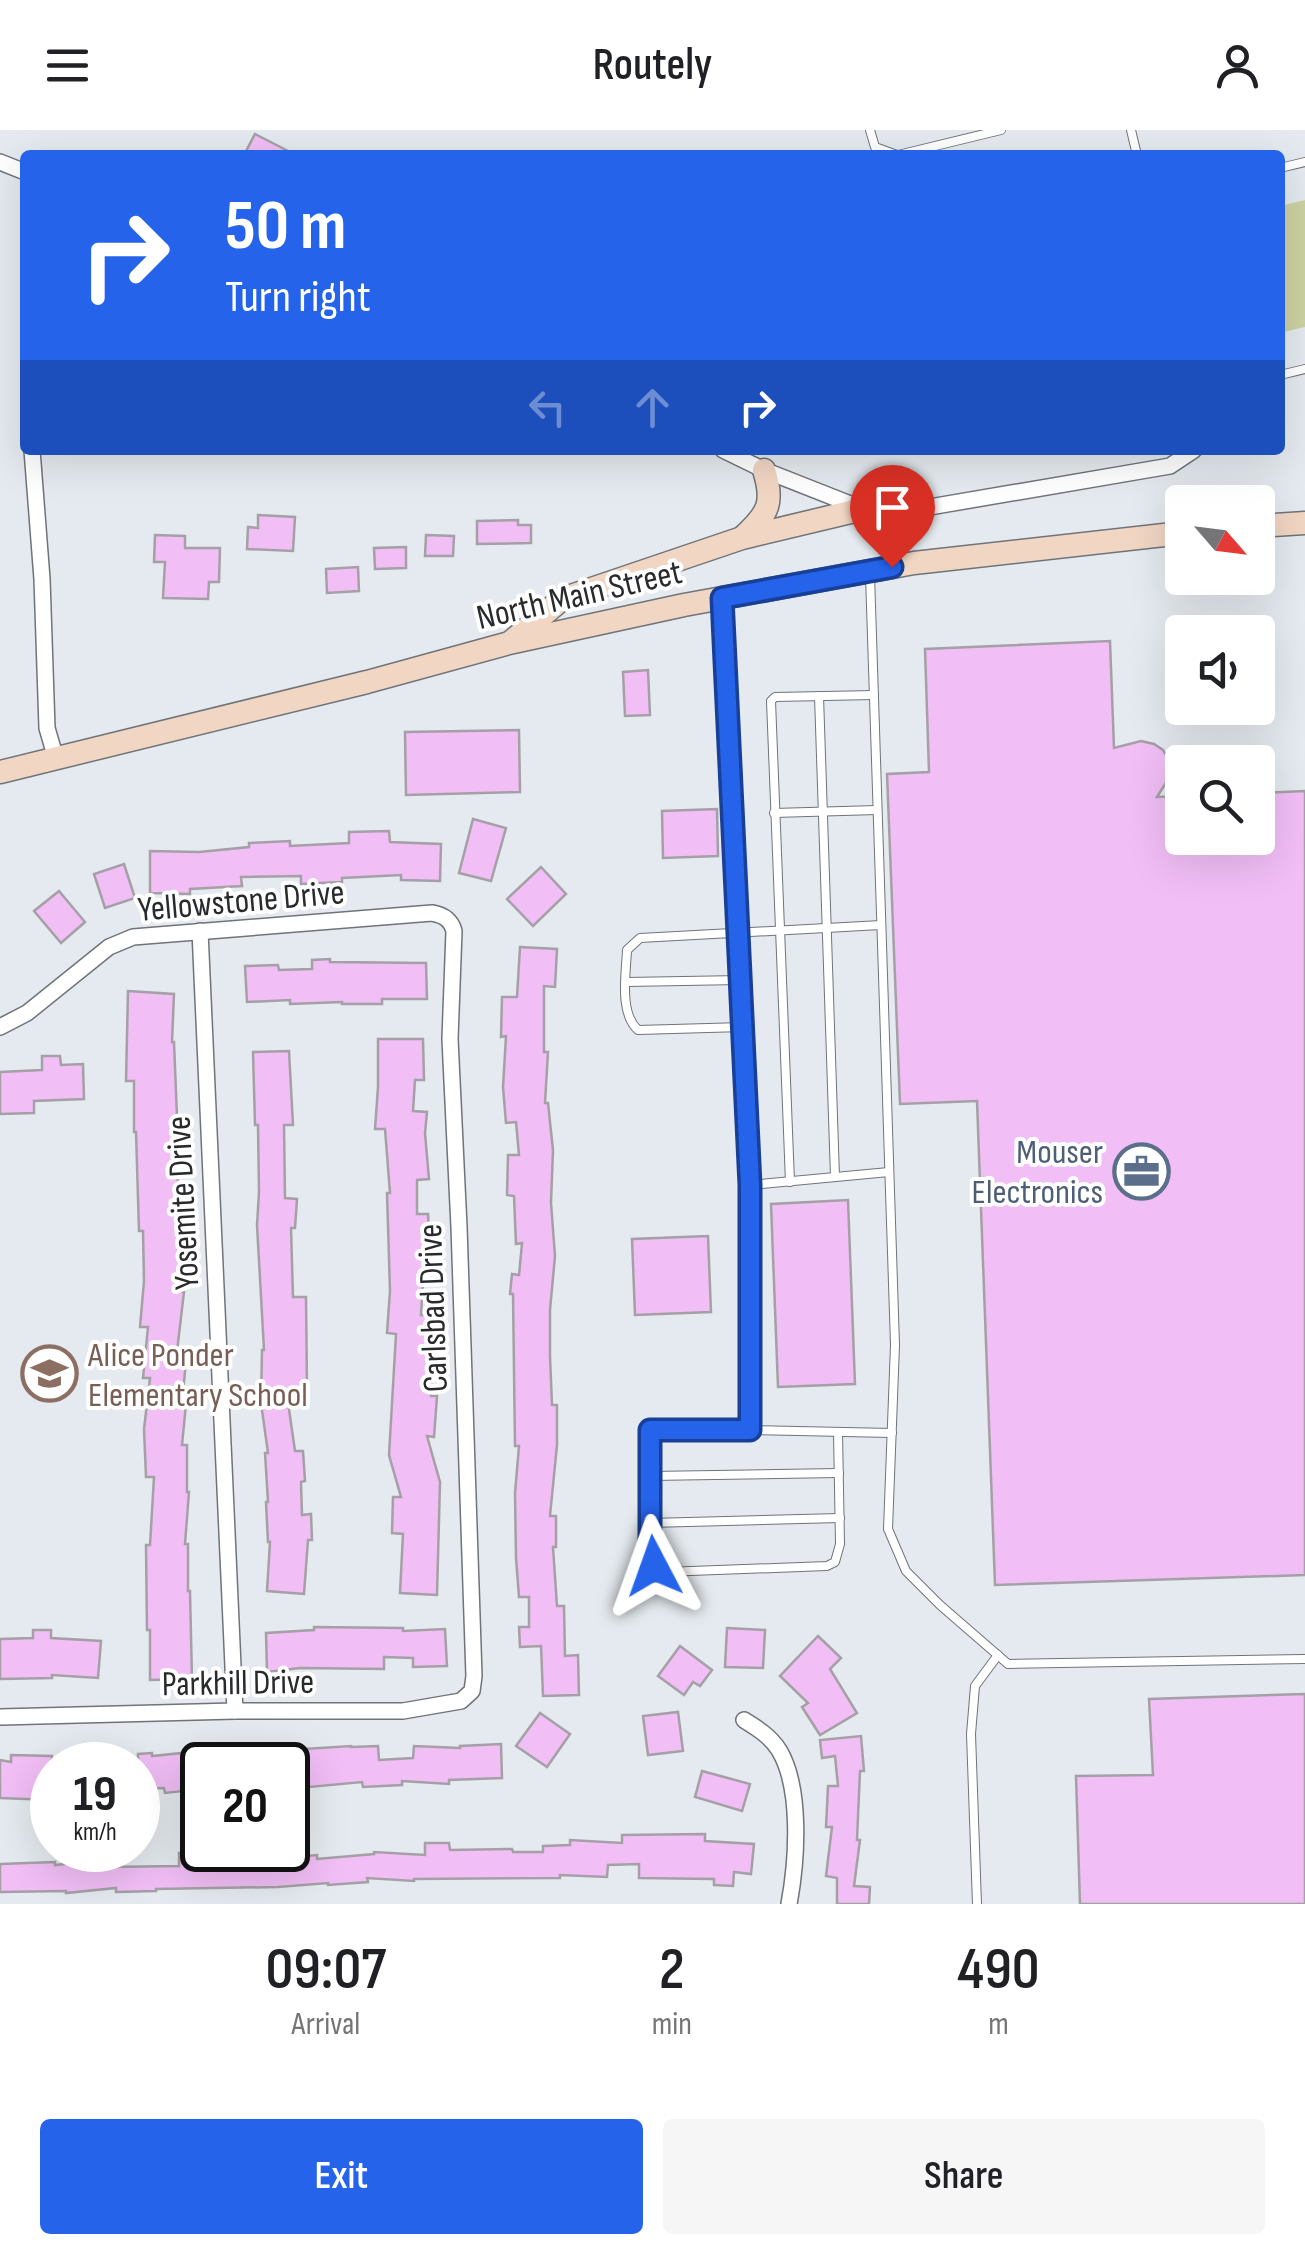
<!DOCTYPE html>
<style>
body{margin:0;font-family:"Sofia Sans Condensed",sans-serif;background:#f6f6f6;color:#202124;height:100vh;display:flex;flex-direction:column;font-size:38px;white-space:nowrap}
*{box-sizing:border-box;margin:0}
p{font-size:32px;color:#757577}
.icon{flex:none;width:55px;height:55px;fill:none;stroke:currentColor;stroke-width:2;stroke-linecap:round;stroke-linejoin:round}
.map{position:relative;height:1774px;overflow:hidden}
.drawer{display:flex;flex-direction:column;background:#fff;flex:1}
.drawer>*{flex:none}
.guide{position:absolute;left:20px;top:20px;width:1265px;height:305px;border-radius:10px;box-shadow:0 10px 40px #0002;background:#2563eb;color:#fff;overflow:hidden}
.needle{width:65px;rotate:118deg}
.buttons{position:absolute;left:1165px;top:355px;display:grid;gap:20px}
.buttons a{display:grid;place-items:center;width:110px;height:110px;border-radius:10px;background:#fff;box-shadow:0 10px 40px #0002;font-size:50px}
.speed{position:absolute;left:30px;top:1612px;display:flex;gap:20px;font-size:50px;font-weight:700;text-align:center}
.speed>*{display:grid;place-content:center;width:130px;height:130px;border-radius:50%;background:#fff;box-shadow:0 10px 40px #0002;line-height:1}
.speed small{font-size:25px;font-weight:400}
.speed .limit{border:5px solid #111;border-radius:15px;background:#fff;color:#111}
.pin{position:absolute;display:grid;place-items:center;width:85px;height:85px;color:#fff;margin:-102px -42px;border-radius:50% 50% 50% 0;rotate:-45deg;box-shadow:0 0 10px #0007}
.pin .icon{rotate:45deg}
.me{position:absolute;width:110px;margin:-55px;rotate:356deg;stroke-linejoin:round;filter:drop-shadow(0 0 8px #0008)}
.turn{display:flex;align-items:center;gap:35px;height:210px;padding:0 40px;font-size:45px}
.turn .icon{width:130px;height:130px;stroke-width:2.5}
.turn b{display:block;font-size:70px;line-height:85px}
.lanes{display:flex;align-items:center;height:95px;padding:0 40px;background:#0003;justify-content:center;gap:50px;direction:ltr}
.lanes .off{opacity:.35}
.eta{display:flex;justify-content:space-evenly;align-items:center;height:170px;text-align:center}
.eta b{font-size:60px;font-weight:600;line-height:70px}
.primary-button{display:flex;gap:20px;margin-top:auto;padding:20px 40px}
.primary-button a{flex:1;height:115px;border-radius:10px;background:#2563eb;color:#fff;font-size:40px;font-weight:600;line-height:115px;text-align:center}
.primary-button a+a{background:#f6f6f6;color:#202124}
header{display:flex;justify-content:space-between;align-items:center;height:130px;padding:0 40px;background:#fff;font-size:45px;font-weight:600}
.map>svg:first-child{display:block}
.green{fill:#cdd2a2}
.building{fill:#f1bef6;stroke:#a5a0a5;stroke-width:2.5}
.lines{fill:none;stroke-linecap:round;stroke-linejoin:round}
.lane-casing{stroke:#6f7479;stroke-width:10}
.street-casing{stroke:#6f7479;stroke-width:18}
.secondary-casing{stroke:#6f7479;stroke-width:25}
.lane{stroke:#fff;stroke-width:8}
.street{stroke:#fff;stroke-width:15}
.secondary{stroke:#f1d6c3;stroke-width:22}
.route-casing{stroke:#184099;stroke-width:25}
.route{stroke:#2563eb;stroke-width:18}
.labels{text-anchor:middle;stroke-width:8;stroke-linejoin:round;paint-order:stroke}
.street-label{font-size:35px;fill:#282a2c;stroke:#fff}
.service-label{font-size:35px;fill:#4e5e75;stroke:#fff;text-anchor:end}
.education-label{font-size:35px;fill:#785e54;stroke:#fff;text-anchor:start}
</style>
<header><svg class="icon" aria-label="menu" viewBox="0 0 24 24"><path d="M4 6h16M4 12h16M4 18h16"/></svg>Routely<svg class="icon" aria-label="person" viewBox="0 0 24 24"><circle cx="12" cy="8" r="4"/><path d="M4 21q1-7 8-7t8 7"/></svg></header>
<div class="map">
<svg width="1305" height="1774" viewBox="0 0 1305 1774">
<rect width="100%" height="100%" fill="#e4eaef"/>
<!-- green -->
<path class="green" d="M1305 70V197L1280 203V76Z"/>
<!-- building -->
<g class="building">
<path d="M255 4 296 25H244Z"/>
<path d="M258 385 295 387 293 421 247 419 248 397 258 398Z"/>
<path d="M518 390V395H531V413L477 414V391Z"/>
<path d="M155 405 185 406V418H220L219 452H209L208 469 163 468 165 432H154Z"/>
<path d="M426 405 454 406 453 426H425Z"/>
<path d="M406 417V438L375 439 374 418Z"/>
<path d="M358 437 359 461 327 463 326 439Z"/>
<path d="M1110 511 1114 618 1141 611 1154 614 1163 620 1169 630 1171 640 1169 648 1157 667 1182 666V708H1258V663L1305 661V1445L995 1455 977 971 900 974 887 644 929 642 925 519Z"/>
<path d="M648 540 650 585 625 586 623 542Z"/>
<path d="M519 600 520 662 406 665 405 602Z"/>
<path d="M717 679 718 726 663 728 662 681Z"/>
<path d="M473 689 506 698 491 751 459 743Z"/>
<path d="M389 701 390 712 441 714 440 751 401 750V745L342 748V752L301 754V746L241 747 242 756 190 759V764L150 763V721L199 722 249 717V713L290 711V716L349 713V702Z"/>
<path d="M124 734 135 768 105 778 94 744Z"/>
<path d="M541 737 566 764 533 796 507 769Z"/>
<path d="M59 761 85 792 61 813 34 781Z"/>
<path d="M520 817 557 819 555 857 544 856V922H548L545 973H548L553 1020 551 1073 555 1126 550 1180V1226L552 1275H557V1315L550 1386H556V1417H553L557 1476H564L565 1526 578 1525 579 1565 543 1566 541 1516 520 1517 519 1497H529V1467H519L516 1428 515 1363 519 1316H515L513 1164H510L512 1144 519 1145 522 1113 516 1114 514 1066 507 1065 508 1025H519L516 992 506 993 503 957 506 906 501 907 502 867H517Z"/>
<path d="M330 829V832L426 833 427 869H382V874H342V872L290 874V870L247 872 245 836 278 835 279 840 312 839V830Z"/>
<path d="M128 861 174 864 172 912H174L178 1012 177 1112H181L180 1161 184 1162 176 1230 186 1231 183 1263 187 1264 182 1315H187V1362H189L185 1414H188V1461H190L192 1549 150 1550V1500H147L146 1415H150L154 1347H146L144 1299 150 1248H143L148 1197H140L144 1151 143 1101H139L136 1002H134V951H126Z"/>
<path d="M378 909H423L424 950H415L413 981 427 982 425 1003 429 1049 417 1050V1084H428L432 1152H423L421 1185 435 1186 431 1266H437L434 1307 427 1306 440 1352 437 1465 400 1463 403 1404 392 1403 393 1367H401L389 1325 396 1204 387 1203 390 1161 387 1063H390L385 999H375L378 957Z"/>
<path d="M289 921 293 995H284L285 1068 297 1069 295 1098H291L293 1167H306L307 1259H286L295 1321H303L305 1351 301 1352 302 1385 311 1384 312 1410H308L304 1464 267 1461 270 1412H268L266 1372H268L265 1323H268L261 1273 262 1220H264L257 1095 259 1062 258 995H255L253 922Z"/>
<path d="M42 926H60L61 935 83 934 84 969 34 971V983L0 984V942L42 940Z"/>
<path d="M848 1070 855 1254 778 1257 771 1074Z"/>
<path d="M708 1106 711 1182 635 1185 632 1109Z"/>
<path d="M314 1497 403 1498V1501L445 1499 447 1536 413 1537V1528L384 1527V1539L300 1538 267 1542 266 1503 314 1500Z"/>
<path d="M727 1498 765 1500 763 1538 725 1537Z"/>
<path d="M33 1500H51V1508L101 1511 98 1548 52 1545V1548L0 1549V1509L33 1508Z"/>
<path d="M818 1506 841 1528 830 1539 857 1583 820 1605 802 1577 808 1573 780 1546Z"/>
<path d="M680 1516 712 1540 700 1556 693 1552 684 1565 658 1546Z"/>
<path d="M1305 1564V1774H1080L1076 1646 1153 1645 1149 1569Z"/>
<path d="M678 1582 683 1621 648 1625 643 1586Z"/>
<path d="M540 1583 570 1604 547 1637 516 1616Z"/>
<path d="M861 1606 864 1641H860L857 1710H860L854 1756 870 1757 869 1774H837V1748L826 1746 832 1697H826L828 1656H838L835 1626 822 1628 820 1610Z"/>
<path d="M501 1614 502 1648 449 1650V1654L402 1651V1655L363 1657 362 1652 288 1659V1635H202V1659L165 1663 164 1658 138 1659V1624L152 1623V1626L220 1619 256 1622 351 1616V1617L378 1616 379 1630 413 1628 414 1616 460 1618V1616Z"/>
<path d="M11 1625 52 1626 51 1670 0 1668V1630L11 1632Z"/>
<path d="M702 1641 750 1654 742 1681 695 1667Z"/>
<path d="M705 1704V1711L754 1714 751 1744 734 1742 733 1756 714 1755V1749L639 1748V1734L608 1735 607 1747 560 1745V1748L414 1749V1751L367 1748 368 1752 328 1755V1753L278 1757 156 1759V1761L116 1762V1758L66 1763V1761L0 1762V1734L55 1732V1735L105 1730 106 1737 179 1736V1723L221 1722V1730L268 1729 317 1725V1729L374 1724V1722L425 1725V1713H449L450 1720 512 1719 513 1722H543V1716L570 1715V1710L622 1713V1705Z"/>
</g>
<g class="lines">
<defs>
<g id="lane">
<path d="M870 0 875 17 897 25"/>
<path d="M1131 0 1137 25"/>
<path d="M898 25 1001 0"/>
<path d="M1280 38 1305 32"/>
<path d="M1280 245 1305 239"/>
<path d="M870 445 895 1215 888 1399 906 1441 940 1475 1008 1534 1305 1529"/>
<path d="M722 472 750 1055 889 1042"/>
<path d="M819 566 835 1047"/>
<path d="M774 683 877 680"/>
<path d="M626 852 741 850"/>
<path d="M743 897 638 900C619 883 626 844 627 820L640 808 881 795"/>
<path d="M790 1052 771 571 775 567 874 565"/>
<path d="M750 1055V1300L892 1303"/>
<path d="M750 1300H651L650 1422 654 1436 664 1442 827 1436 835 1432 840 1414 838 1302"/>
<path d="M650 1346 839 1343"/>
<path d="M650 1393 840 1388"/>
<path d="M977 1774 971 1604 975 1556 998 1525"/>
</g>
<g id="street">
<path d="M0 32 25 42"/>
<path d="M32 320 42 449 47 598 56 629"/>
<path d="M723 320 764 340 863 379H918L1170 336 1194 320"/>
<path d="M200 801 235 1581"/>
<path d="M0 897 27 883 109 817 133 807 432 783C444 785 451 790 454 801L450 909 459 1097 474 1546 472 1561 461 1571 403 1581H235L0 1587"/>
<path d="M744 1590C757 1598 770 1606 779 1620 802 1658 797 1731 789 1774"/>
</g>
<g id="secondary">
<path d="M1258 396 1305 393"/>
<path d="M744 406C769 383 774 372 764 340"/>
<path d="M512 511 562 469 742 408 863 379"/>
<path d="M0 642 367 552 509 513 684 475 914 433 1182 403"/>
</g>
</defs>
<!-- lane casing -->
<use href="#lane" class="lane-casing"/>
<!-- street casing -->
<use href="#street" class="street-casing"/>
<!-- secondary casing -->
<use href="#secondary" class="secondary-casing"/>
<!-- lane -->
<use href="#lane" class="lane"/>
<!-- street -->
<use href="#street" class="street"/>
<!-- secondary -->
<use href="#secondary" class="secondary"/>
</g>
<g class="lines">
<defs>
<path id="route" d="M654 1436 650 1422V1300H750V1055L722 468 892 437"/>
</defs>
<!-- route casing -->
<use href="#route" class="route-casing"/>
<!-- route -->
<use href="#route" class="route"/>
</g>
<!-- icons -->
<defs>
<symbol id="office-ring" viewBox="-11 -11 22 22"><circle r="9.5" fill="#fff" stroke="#5c6f8a" stroke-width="1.5"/><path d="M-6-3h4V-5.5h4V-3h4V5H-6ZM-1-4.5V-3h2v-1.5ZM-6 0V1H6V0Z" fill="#5c6f8a"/></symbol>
<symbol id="school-ring" viewBox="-11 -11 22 22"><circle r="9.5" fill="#fff" stroke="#8d6e63" stroke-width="1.5"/><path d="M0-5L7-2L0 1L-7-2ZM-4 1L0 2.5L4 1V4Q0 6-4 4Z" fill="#8d6e63"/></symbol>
</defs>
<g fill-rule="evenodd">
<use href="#office-ring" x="1110" y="1010" width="63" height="63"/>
<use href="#school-ring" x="18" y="1212" width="63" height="63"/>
</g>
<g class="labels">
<!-- street labels -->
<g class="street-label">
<text transform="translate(579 464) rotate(-13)" y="12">North Main Street</text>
<text transform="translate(241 770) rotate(-5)" y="12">Yellowstone Drive</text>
<text transform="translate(182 1073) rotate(-93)" y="12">Yosemite Drive</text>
<text transform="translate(432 1178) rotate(-92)" y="12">Carlsbad Drive</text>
<text transform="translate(238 1552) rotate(-1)" y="12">Parkhill Drive</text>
</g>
<!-- service labels -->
<g class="service-label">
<text x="1103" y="1033">Mouser<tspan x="1103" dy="40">Electronics</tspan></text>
</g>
<!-- education labels -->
<g class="education-label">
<text x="88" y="1236">Alice Ponder<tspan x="88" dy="40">Elementary School</tspan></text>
</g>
</g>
</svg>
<div class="buttons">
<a><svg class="needle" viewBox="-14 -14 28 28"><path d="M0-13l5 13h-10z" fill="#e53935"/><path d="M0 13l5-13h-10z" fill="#757577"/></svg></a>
<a><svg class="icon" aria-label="sound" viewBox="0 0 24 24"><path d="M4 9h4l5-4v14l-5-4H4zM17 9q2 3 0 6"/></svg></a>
<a><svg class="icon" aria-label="search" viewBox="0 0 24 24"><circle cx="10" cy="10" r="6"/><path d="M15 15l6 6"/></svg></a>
</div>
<div class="speed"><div>19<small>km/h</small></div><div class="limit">20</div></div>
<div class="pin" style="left:892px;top:437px;background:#d93025"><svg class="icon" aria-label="arrive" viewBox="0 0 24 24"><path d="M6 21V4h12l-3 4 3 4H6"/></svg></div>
<svg class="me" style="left:654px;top:1436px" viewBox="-20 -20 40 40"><path d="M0-17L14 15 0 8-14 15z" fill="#2563eb" stroke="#fff" stroke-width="4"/></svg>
<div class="guide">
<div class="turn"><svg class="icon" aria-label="right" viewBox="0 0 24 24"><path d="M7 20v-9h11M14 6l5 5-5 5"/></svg><div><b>50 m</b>Turn right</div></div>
<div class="lanes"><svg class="icon off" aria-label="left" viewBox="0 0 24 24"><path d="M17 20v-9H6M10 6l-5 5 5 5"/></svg><svg class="icon off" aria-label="ahead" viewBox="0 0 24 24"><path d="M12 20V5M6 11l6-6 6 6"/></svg><svg class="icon" aria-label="right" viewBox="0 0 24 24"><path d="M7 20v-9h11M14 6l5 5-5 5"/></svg></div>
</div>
</div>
<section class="drawer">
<div class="eta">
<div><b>09:07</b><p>Arrival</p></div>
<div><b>2</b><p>min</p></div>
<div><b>490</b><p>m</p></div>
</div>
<div class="primary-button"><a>Exit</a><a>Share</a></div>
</section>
